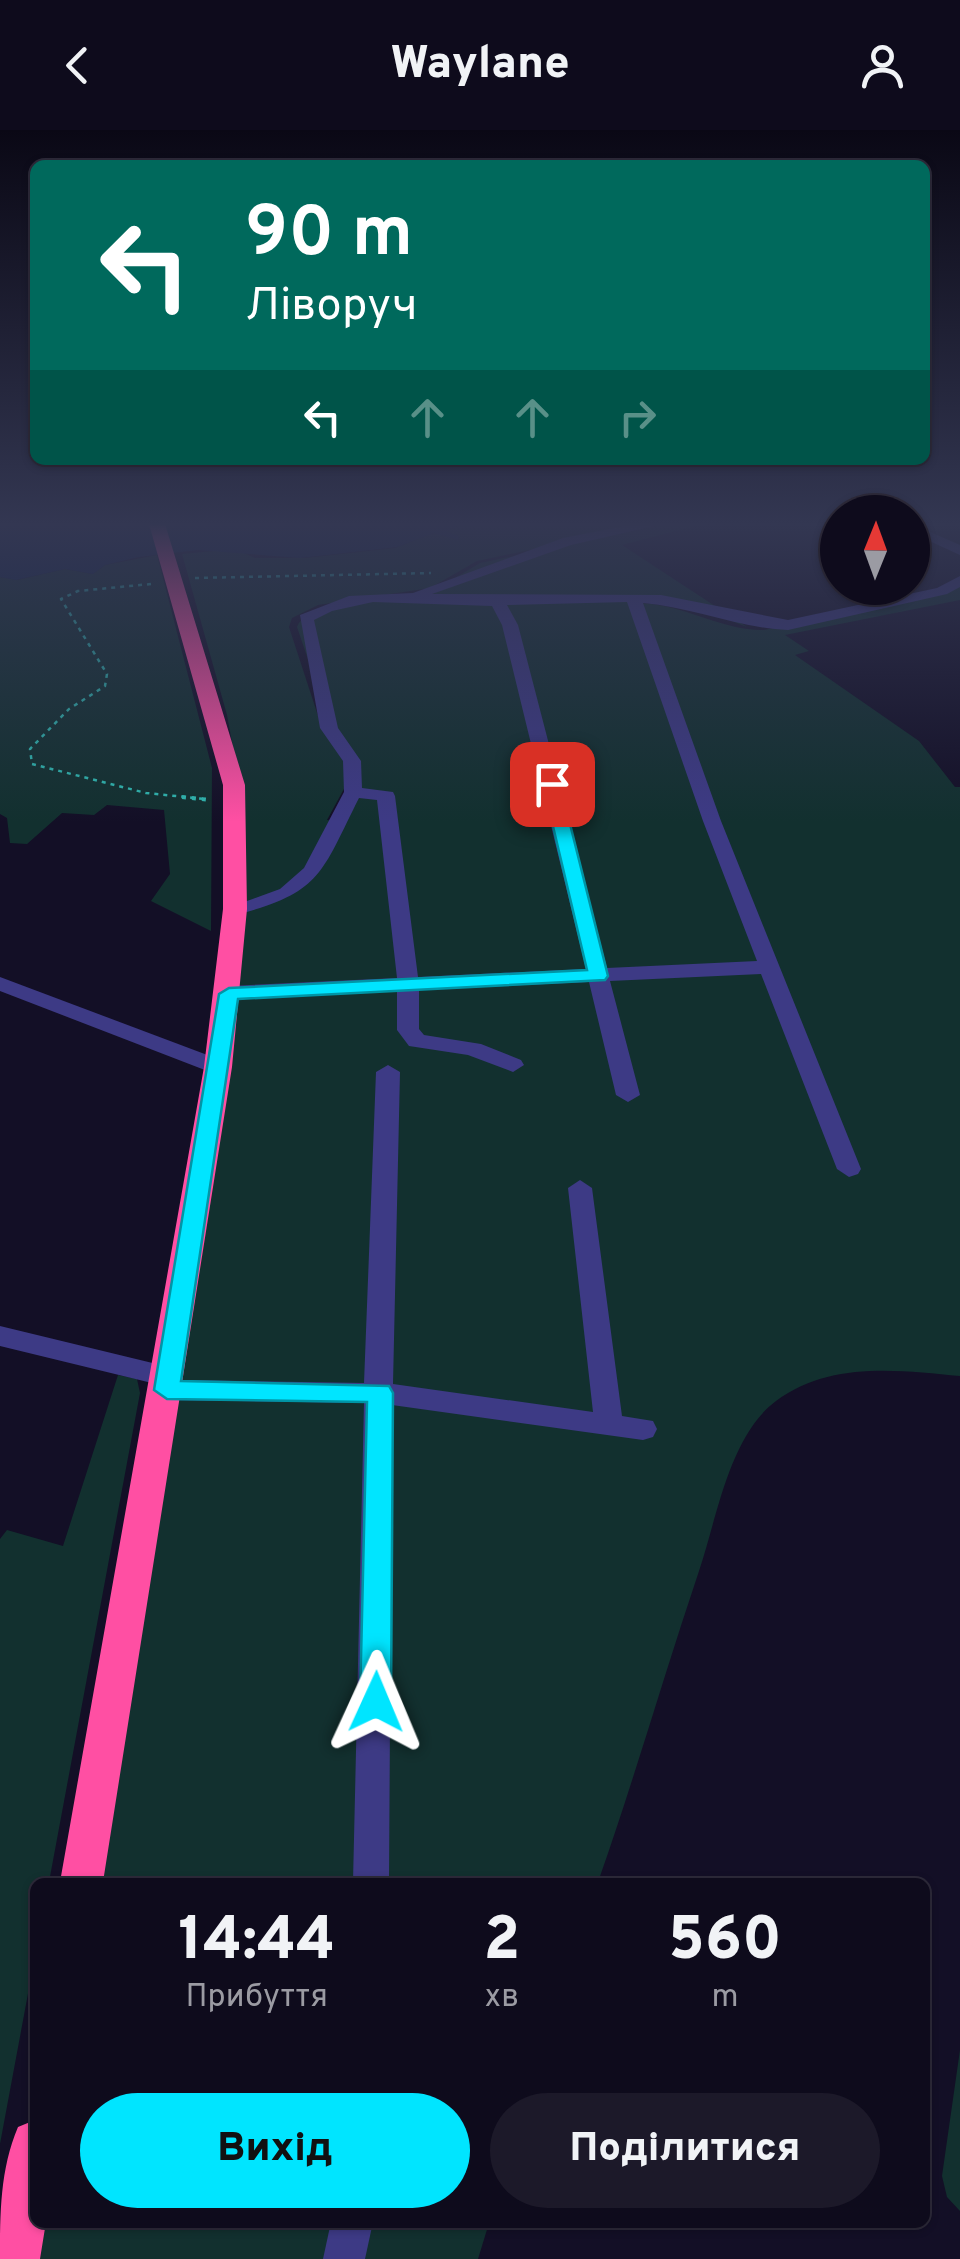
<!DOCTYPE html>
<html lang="uk">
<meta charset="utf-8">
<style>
body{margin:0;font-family:Overpass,sans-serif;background:#1c1929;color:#f1f3f6;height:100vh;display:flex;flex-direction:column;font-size:38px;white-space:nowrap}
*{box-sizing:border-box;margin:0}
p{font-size:32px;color:#9b9ba3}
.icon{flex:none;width:55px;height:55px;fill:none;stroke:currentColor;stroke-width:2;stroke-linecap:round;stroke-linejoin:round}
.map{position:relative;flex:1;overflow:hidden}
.drawer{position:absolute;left:30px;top:1748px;width:900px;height:350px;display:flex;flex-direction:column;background:#0e0b1c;border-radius:15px;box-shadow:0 2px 8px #0004,0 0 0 2px #2e2b3b}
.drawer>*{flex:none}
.guide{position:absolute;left:30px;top:30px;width:900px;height:305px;border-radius:15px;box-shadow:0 2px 8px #0004,0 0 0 2px #2e2b3b;background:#00695c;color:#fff;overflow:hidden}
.needle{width:65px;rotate:1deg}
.controls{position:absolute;left:820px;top:365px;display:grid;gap:20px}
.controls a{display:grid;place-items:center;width:110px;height:110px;border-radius:50%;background:#0e0b1c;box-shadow:0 2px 8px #0004,0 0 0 2px #2e2b3b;font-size:50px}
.pin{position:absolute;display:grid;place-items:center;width:85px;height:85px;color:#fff;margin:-42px;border-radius:20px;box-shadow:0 5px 15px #0006}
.me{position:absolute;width:110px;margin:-55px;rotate:1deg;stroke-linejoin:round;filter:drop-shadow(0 0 8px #0008)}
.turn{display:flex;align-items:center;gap:35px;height:210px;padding:0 50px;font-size:45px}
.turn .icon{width:130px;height:130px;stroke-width:2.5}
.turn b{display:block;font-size:70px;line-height:85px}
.lanes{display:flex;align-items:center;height:95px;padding:0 50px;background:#0003;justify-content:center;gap:50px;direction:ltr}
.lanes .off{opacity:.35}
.eta{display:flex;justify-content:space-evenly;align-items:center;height:170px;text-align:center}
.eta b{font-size:60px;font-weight:800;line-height:70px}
.button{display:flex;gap:20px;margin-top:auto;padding:20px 50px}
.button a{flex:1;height:115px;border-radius:60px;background:#00e5ff;color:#111;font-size:40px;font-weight:800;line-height:115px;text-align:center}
.button a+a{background:#1c1929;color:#f1f3f6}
header{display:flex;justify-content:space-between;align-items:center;height:130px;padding:0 50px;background:#0e0b1c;font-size:45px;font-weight:800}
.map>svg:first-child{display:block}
.green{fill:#12302f}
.water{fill:#0c2248}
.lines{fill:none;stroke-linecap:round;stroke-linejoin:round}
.path-far1{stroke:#2fb8b0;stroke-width:2.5;stroke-dasharray:4 5;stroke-linecap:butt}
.path{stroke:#2fb8b0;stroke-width:4;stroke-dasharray:4 6;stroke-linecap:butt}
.minor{fill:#3d3a85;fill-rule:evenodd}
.highway{fill:#ff4fa3;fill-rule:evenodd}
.route{fill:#00e5ff;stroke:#0095a6;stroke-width:2.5}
</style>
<header><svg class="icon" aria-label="back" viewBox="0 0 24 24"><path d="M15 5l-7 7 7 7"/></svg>Waylane<svg class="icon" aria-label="person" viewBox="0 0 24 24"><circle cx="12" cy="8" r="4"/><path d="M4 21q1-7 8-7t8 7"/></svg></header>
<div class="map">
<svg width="960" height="2129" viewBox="0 0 960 2129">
<rect width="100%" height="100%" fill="#130f26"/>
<!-- green -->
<g class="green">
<path d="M463 394H654L477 431 430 458 318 475 292 488 289 497 322 598 348 635 345 657 327 690 340 691 355 658 357 634 331 597 297 497C311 458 439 475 474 474 533 472 592 467 651 474 689 478 726 501 764 500L922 467 960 449V470L785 505 809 521 795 525 919 611 955 657H960V1246C899 1240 829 1231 776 1271 729 1306 717 1388 699 1441 664 1545 634 1650 598 1752H97L231 924 244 802 242 667 227 585 182 424 235 419 255 428H305L395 418 434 403 460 410 446 401Z"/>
<path d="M667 394H703L622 415 747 497 709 482 651 471 409 465 440 457 480 433Z"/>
<path d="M157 425 212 638 211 801 151 771 170 744 164 680 107 675 94 685 62 683 27 714 10 713 7 688 0 684V447L17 450 65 439 93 444 105 435Z"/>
<path d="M118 1245 137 1249 140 1263 49 1752H35V1826L0 2014V1409L7 1400 63 1416Z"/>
<path d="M960 1920V2081L947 2067 942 2046Z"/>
<path d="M41 2093H489L478 2129H35Z"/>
</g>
<!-- water -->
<path class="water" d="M0 394H463L446 401 459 406 458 410 434 403 397 417 300 428 198 420 139 427 105 435 93 444 65 439 16 450 0 447Z"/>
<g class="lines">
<!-- path-far1 -->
<g class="path-far1">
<path d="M195 448 431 443"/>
<path d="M151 454 78 461 61 469 107 544 105 556 69 579 30 619 32 634 146 663 205 669"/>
</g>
<!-- path -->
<path class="path" d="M182 667 210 670"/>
<!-- minor -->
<g class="minor">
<path d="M635 394H663L571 415 432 464 661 465 788 490 937 458 960 446V457L947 464 788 500C739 498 692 477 643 473L721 691 861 1039 858 1044 849 1047 837 1039 761 844 610 851 640 965 628 972 616 965 589 852 419 860V899L424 905 481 914 521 930 524 935 513 942 468 925 409 916 397 900V861L229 870 218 863 229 856 397 848 377 670 359 668C321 743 322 763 235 785L225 779 280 759 304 738 344 662 343 631 320 598 300 485 349 466 413 463 563 408ZM373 472 492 476 502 495 586 839 418 847 395 666 393 662 362 658 361 631 338 598 314 490 332 481ZM627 472 703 691 757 831 607 838 518 495 507 475Z"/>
<path d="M912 394 960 415V425L912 403Z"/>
<path d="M0 847 226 932 229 937 218 944 210 942 0 861Z"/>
<path d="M388 935 400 942 393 1254 593 1282 568 1058 580 1050 592 1058 622 1286 653 1291 657 1299 653 1307 643 1310 392 1275 389 1752H353L364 1273 167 1270 157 1267 153 1260 156 1254 0 1216V1196L169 1237 179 1240 181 1250 364 1253 376 942Z"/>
<path d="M331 2092H373L365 2129H323Z"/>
</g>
<!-- highway -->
<g class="highway">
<path d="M149 394H165L245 655 247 779 232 937 103 1752H60L204 937 223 779V655Z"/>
<path d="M35 1990V2092H46L40 2129H0C0 2084 0 2039 18 1997Z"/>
</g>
</g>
<!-- sky -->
<linearGradient id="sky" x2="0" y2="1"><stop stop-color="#0a0815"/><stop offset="0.57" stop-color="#333752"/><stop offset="1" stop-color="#333752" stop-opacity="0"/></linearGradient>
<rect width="960" height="692" fill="url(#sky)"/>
<!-- route -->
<path class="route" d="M552 649 560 654 608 846 605 850 238 869 181 1251 389 1256 393 1263 391 1572 386 1582 376 1585 365 1582 360 1572 367 1272 167 1269 154 1260 219 864 229 858 587 840 543 654Z"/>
</svg>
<div class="controls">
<a><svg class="needle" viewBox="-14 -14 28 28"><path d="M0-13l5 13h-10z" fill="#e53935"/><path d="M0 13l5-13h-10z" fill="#9b9ba3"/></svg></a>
</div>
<div class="pin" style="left:552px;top:654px;background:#d93025"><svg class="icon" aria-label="arrive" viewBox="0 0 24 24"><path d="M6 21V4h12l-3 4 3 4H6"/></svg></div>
<svg class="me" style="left:376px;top:1572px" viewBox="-20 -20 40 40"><path d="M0-17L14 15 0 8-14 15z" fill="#00e5ff" stroke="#fff" stroke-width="4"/></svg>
<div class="guide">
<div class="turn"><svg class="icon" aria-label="left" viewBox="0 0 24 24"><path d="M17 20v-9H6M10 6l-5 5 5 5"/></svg><div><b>90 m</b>Ліворуч</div></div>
<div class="lanes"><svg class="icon" aria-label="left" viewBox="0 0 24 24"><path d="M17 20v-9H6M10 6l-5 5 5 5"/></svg><svg class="icon off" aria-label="ahead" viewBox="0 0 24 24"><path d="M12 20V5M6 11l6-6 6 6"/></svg><svg class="icon off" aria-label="ahead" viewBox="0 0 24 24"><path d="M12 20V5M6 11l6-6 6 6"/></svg><svg class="icon off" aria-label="right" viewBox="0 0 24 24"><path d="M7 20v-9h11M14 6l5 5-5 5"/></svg></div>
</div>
<section class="drawer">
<div class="eta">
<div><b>14:44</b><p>Прибуття</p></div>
<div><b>2</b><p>хв</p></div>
<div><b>560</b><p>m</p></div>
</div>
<div class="button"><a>Вихід</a><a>Поділитися</a></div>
</section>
</div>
